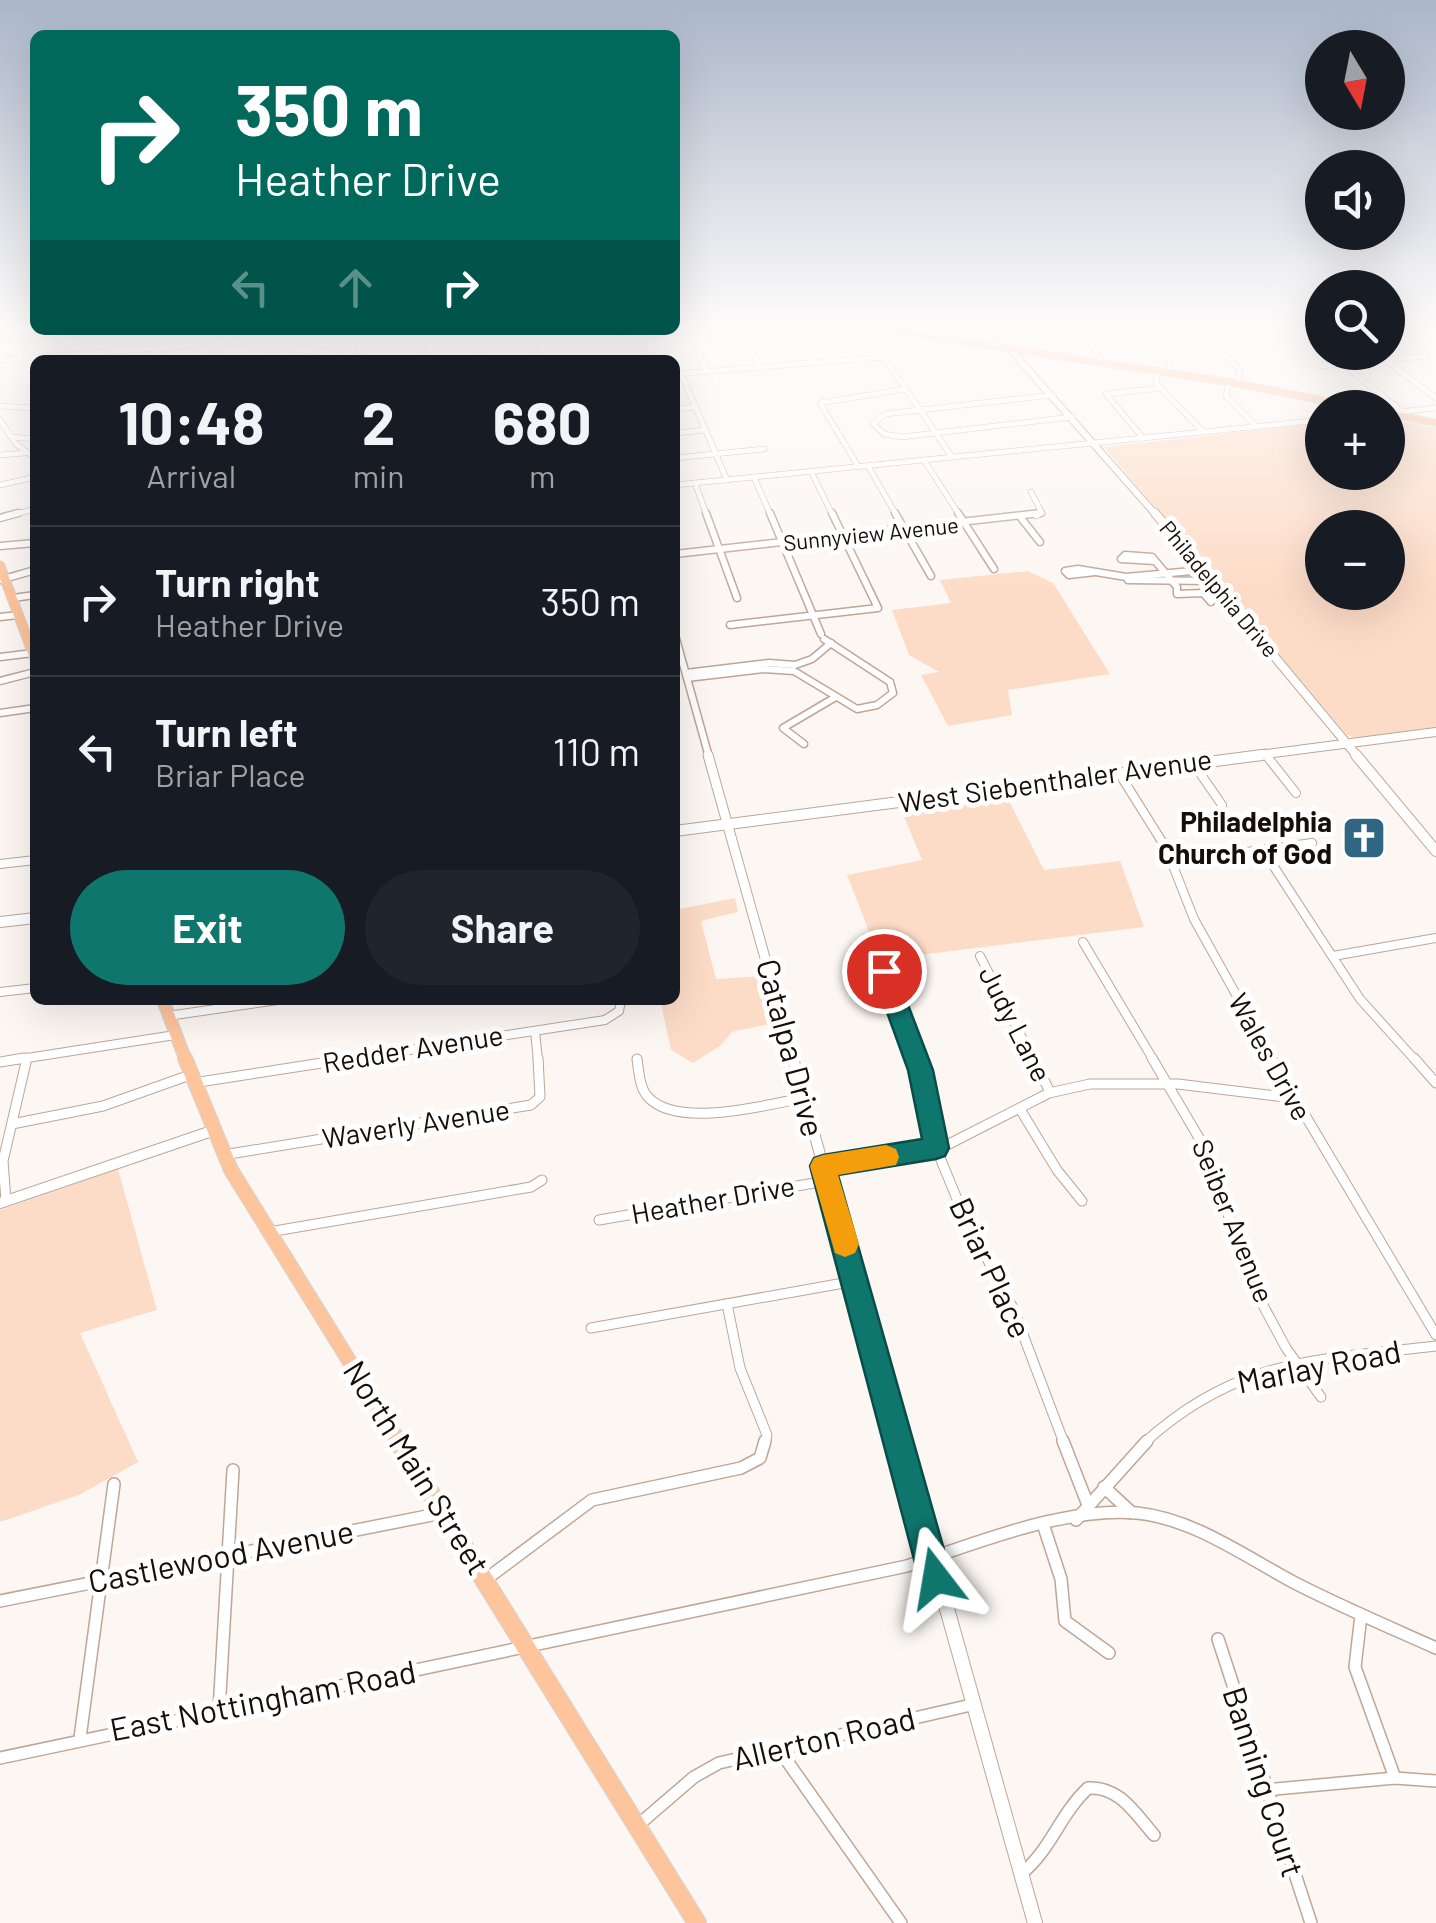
<!DOCTYPE html>
<meta charset="utf-8">
<style>
body{margin:0;font-family:Barlow,sans-serif;background:#20242c;color:#f1f3f6;height:100vh;display:flex;flex-direction:column;font-size:38px;white-space:nowrap}
*{box-sizing:border-box;margin:0}
p{font-size:32px;color:#9ea1a6}
.icon{flex:none;width:55px;height:55px;fill:none;stroke:currentColor;stroke-width:2;stroke-linecap:round;stroke-linejoin:round}
.map{position:relative;flex:1;overflow:hidden}
.sheet{position:absolute;left:30px;top:355px;width:650px;height:650px;display:flex;flex-direction:column;background:#171b24;border-radius:15px;box-shadow:0 10px 40px #0002}
.sheet>*{flex:none}
.banner{position:absolute;left:30px;top:30px;width:650px;height:305px;border-radius:15px;box-shadow:0 10px 40px #0002;background:#00695c;color:#fff;overflow:hidden}
.needle{width:65px;rotate:170deg}
.fabs{position:absolute;left:1305px;top:30px;display:grid;gap:20px}
.fabs a{display:grid;place-items:center;width:100px;height:100px;border-radius:50%;background:#171b24;box-shadow:0 10px 40px #0002;font-size:50px}
.pin{position:absolute;display:grid;place-items:center;width:85px;height:85px;color:#fff;margin:-42px;border:5px solid #fff;border-radius:50%;box-shadow:0 2px 10px #0007}
.me{position:absolute;width:110px;margin:-55px;rotate:346deg;stroke-linejoin:round;filter:drop-shadow(0 0 8px #0008)}
.turn{display:flex;align-items:center;gap:35px;height:210px;padding:0 40px;font-size:45px}
.turn .icon{width:130px;height:130px;stroke-width:2.5}
.turn b{display:block;font-size:70px;line-height:85px}
.lanes{display:flex;align-items:center;height:95px;padding:0 40px;background:#0003;justify-content:center;gap:50px;direction:ltr}
.lanes .off{opacity:.35}
.eta{display:flex;justify-content:space-evenly;align-items:center;height:170px;text-align:center}
.eta b{font-size:60px;font-weight:700;line-height:70px}
.button{display:flex;gap:20px;margin-top:auto;padding:20px 40px}
.button a{flex:1;height:115px;border-radius:60px;background:#0f766e;color:#fff;font-size:40px;font-weight:700;line-height:115px;text-align:center}
.button a+a{background:#20242c;color:#f1f3f6}
ul{padding:0;list-style:none}
li{display:flex;align-items:center;gap:30px;height:150px;padding:0 40px;border-top:2px solid #363941}
li div{flex:1}
li b{display:block;font-size:38px}
li em{font-style:normal}
.map>svg:first-child{display:block}
.green{fill:#fddcc7;fill-rule:evenodd}
.lines{fill:none;stroke-linecap:round;stroke-linejoin:round}
.minor-far4-casing{stroke:#bfa696;stroke-width:6}
.minor-far3-casing{stroke:#bfa696;stroke-width:9}
.minor-far2-casing{stroke:#bfa696;stroke-width:10}
.minor-far1-casing{stroke:#bfa696;stroke-width:11}
.minor-casing{stroke:#bfa696;stroke-width:14}
.tertiary-far4-casing{stroke:#bfa696;stroke-width:6}
.tertiary-far3-casing{stroke:#bfa696;stroke-width:9}
.tertiary-far2-casing{stroke:#bfa696;stroke-width:11}
.tertiary-far1-casing{stroke:#bfa696;stroke-width:12}
.tertiary-casing{stroke:#bfa696;stroke-width:16}
.secondary-far2-casing{stroke:#bfa696;stroke-width:8}
.secondary-far1-casing{stroke:#bfa696;stroke-width:10}
.secondary-casing{stroke:#bfa696;stroke-width:12}
.primary-far4-casing{stroke:#d5d4d3;stroke-width:8}
.primary-far3-casing{stroke:#d5d4d3;stroke-width:11}
.primary-far2-casing{stroke:#d5d4d3;stroke-width:14}
.primary-far1-casing{stroke:#d5d4d3;stroke-width:16}
.primary-casing{stroke:#d5d4d3;stroke-width:20}
.minor-far4{stroke:#fff;stroke-width:5}
.minor-far3{stroke:#fff;stroke-width:6}
.minor-far2{stroke:#fff;stroke-width:8}
.minor-far1{stroke:#fff;stroke-width:9}
.minor{stroke:#fff;stroke-width:11}
.tertiary-far4{stroke:#fff;stroke-width:5}
.tertiary-far3{stroke:#fff;stroke-width:6}
.tertiary-far2{stroke:#fff;stroke-width:9}
.tertiary-far1{stroke:#fff;stroke-width:10}
.tertiary{stroke:#fff;stroke-width:14}
.secondary-far2{stroke:#fff;stroke-width:6}
.secondary-far1{stroke:#fff;stroke-width:8}
.secondary{stroke:#fff;stroke-width:10}
.primary-far4{stroke:#fec49b;stroke-width:6}
.primary-far3{stroke:#fec49b;stroke-width:9}
.primary-far2{stroke:#fec49b;stroke-width:11}
.primary-far1{stroke:#fec49b;stroke-width:14}
.primary{stroke:#fec49b;stroke-width:18}
.route{fill:#0f766e;stroke:#0a4d48;stroke-width:2.5}
.slow{fill:#f59e0b}
.labels{text-anchor:middle;stroke-width:10;stroke-linejoin:round;paint-order:stroke}
.far-street-label{font-size:22px;fill:#170e09;stroke:#fff}
.street-label{font-size:28px;fill:#170e09;stroke:#fff}
.poi-label{font-size:28px;font-weight:bold;fill:#170e09;stroke:#fff;text-anchor:end}
.near-street-label{font-size:32px;fill:#170e09;stroke:#fff}
</style>
<div class="map">
<svg width="1436" height="1923" viewBox="0 0 1436 1923">
<rect width="100%" height="100%" fill="#fcf7f3"/>
<!-- green -->
<g class="green">
<path d="M1388 418 1436 428V728L1358 739 1347 735 1104 447 1322 423V472H1388ZM1322 528H1388V592H1322Z"/>
<path d="M1028 571 1053 583 1110 674 1008 690 1012 715 948 726 921 675 939 672 909 655 892 610 951 603 940 580Z"/>
<path d="M1005 793 1044 870 1120 861 1144 927 880 960 847 875 922 860 900 807Z"/>
<path d="M735 898 738 912 701 921 716 979 764 976 778 1022 732 1032 720 1046 693 1063 671 1050 660 1000H675V910Z"/>
<path d="M118 1169 157 1310 80 1333 138 1462 79 1495 0 1522V1210Z"/>
</g>
<g class="lines">
<defs>
<g id="minor-far4">
<path d="M686 323 707 371"/>
<path d="M737 323 760 367"/>
<path d="M789 323 812 362"/>
<path d="M873 323 868 332 870 337 952 457"/>
<path d="M973 323 989 325"/>
<path d="M1046 323 1078 359"/>
<path d="M1136 323 1171 357 1167 373"/>
<path d="M1188 323 1240 369 1237 383"/>
<path d="M1430 323 1436 326"/>
<path d="M1078 325 1103 363"/>
<path d="M1293 326 1322 349"/>
<path d="M1388 327 1426 356"/>
<path d="M420 330 423 360"/>
<path d="M475 330 480 360"/>
<path d="M530 330 537 360"/>
<path d="M636 330 648 360"/>
<path d="M0 337 104 330"/>
<path d="M1114 340 1314 323"/>
<path d="M588 341 690 332"/>
<path d="M800 343 870 337"/>
<path d="M290 348 304 330"/>
<path d="M1327 352 1402 411"/>
<path d="M1375 352 1436 398"/>
<path d="M18 358 34 323"/>
<path d="M168 360 176 330"/>
<path d="M216 360 219 343"/>
<path d="M271 360 273 346"/>
<path d="M342 360 354 349V330"/>
<path d="M1320 366 1426 356"/>
<path d="M1158 371 1156 383 1203 432"/>
<path d="M681 373 727 480"/>
<path d="M675 374 884 357"/>
<path d="M1229 382 1226 396 1257 427"/>
<path d="M1052 395 885 414 873 424 884 434 902 437 1072 417"/>
<path d="M0 406 35 408"/>
<path d="M675 409 696 407"/>
<path d="M0 420 16 444 35 458"/>
<path d="M675 433 706 430"/>
<path d="M11 437 35 439"/>
<path d="M1143 438 1106 394 1161 388"/>
<path d="M0 455 25 453"/>
<path d="M675 458 764 449"/>
<path d="M924 460 960 516"/>
<path d="M858 466 820 403 905 389"/>
<path d="M868 466 897 516"/>
<path d="M811 471 833 516"/>
<path d="M754 477 771 516"/>
<path d="M695 483 707 516"/>
<path d="M0 485 35 477"/>
<path d="M1031 492 1042 513 1036 516"/>
<path d="M8 516 35 509"/>
</g>
<g id="minor-far3">
<path d="M706 513 737 598"/>
<path d="M770 513 821 634"/>
<path d="M895 513 931 576"/>
<path d="M958 513 994 569"/>
<path d="M0 518 18 513"/>
<path d="M1021 518 1040 542"/>
<path d="M675 554 1041 513"/>
<path d="M1155 561 1121 559 1125 555 1152 557 1177 587V594L1203 593 1211 602"/>
<path d="M1095 572 1069 575 1065 571 1078 569 1126 577 1203 570"/>
<path d="M0 580 35 570"/>
<path d="M1128 580 1213 581"/>
<path d="M13 598 35 595"/>
<path d="M0 617 18 615"/>
<path d="M730 625 878 608 832 513"/>
<path d="M0 657 33 653"/>
<path d="M686 673 769 663 795 665 812 659 831 643"/>
<path d="M687 678 764 669 794 671 857 709 877 705 893 693 890 682 824 639"/>
<path d="M0 681 35 672"/>
<path d="M0 713 35 708"/>
<path d="M804 744 783 728 834 698"/>
<path d="M1265 753 1268 757"/>
</g>
<g id="minor-far2">
<path d="M1266 755 1296 793"/>
<path d="M1193 763 1222 805"/>
<path d="M1119 773 1166 848 1194 919 1273 1061"/>
<path d="M1263 850 1360 999 1416 1061"/>
<path d="M1173 862 1312 843"/>
<path d="M0 864 35 860"/>
<path d="M1083 942 1154 1061"/>
<path d="M980 956 1034 1061"/>
<path d="M1333 956 1436 938"/>
<path d="M884 971 917 1061"/>
<path d="M0 992 35 988"/>
<path d="M168 1016 277 1000"/>
<path d="M535 1031 538 1061"/>
<path d="M8 1061 175 1035"/>
<path d="M338 1061 605 1020 619 1011 621 1000"/>
</g>
<g id="minor-far1">
<path d="M916 1058 936 1148 962 1211 1013 1308 1064 1443"/>
<path d="M1033 1058 1050 1092"/>
<path d="M1152 1058 1202 1143 1257 1294 1286 1348 1321 1397"/>
<path d="M1271 1058 1436 1335"/>
<path d="M1414 1058 1436 1083"/>
<path d="M637 1059C639 1071 639 1087 648 1097 677 1129 766 1105 803 1098"/>
<path d="M0 1062 24 1058"/>
<path d="M193 1083 354 1058"/>
<path d="M1020 1109 1057 1170 1082 1201"/>
<path d="M12 1124 103 1106 190 1075"/>
<path d="M223 1155 531 1105 540 1097 538 1058"/>
<path d="M823 1166 949 1144 1049 1093 1090 1084H1178L1293 1098"/>
<path d="M6 1201 3 1161 27 1058"/>
<path d="M599 1220 826 1181"/>
<path d="M269 1232 531 1187 542 1180"/>
<path d="M727 1304 740 1368 767 1435 765 1443"/>
<path d="M591 1328 855 1281"/>
<path d="M1144 1443C1237 1358 1318 1360 1436 1346"/>
</g>
<g id="minor">
<path d="M1063 1441 1088 1505"/>
<path d="M1104 1487 1132 1513"/>
<path d="M1076 1520 1147 1441"/>
<path d="M1044 1527 1061 1579 1065 1621 1109 1653"/>
<path d="M485 1580 592 1500 741 1468 760 1458 765 1441"/>
<path d="M0 1601 442 1513"/>
<path d="M1361 1615 1355 1667 1395 1778"/>
<path d="M1218 1639 1311 1923"/>
<path d="M219 1711 233 1470"/>
<path d="M80 1738 114 1484"/>
<path d="M780 1751 901 1923"/>
<path d="M0 1758 907 1566C974 1544 1066 1506 1137 1513 1195 1519 1247 1558 1297 1584 1342 1607 1389 1627 1436 1648"/>
<path d="M1265 1790 1395 1778 1436 1781"/>
<path d="M637 1826 694 1777 719 1763 971 1705"/>
<path d="M1021 1874C1051 1850 1060 1814 1088 1788 1119 1786 1135 1813 1154 1835"/>
</g>
<g id="tertiary-far4">
<path d="M585 330 594 360"/>
<path d="M0 360 238 342 384 360"/>
<path d="M1390 413 1436 408"/>
<path d="M675 485 1322 420"/>
</g>
<g id="tertiary-far3">
<path d="M0 546 35 543"/>
<path d="M675 635 709 757"/>
</g>
<path id="tertiary-far2" d="M708 755 794 1061"/>
<g id="tertiary-far1">
<path d="M793 1058 901 1443"/>
<path d="M0 1203 212 1131"/>
</g>
<path id="tertiary" d="M900 1441 1035 1923"/>
<path id="secondary-far2" d="M987 323 1157 516"/>
<g id="secondary-far1">
<path d="M1155 513 1358 757"/>
<path d="M1243 757 1436 732"/>
</g>
<g id="secondary">
<path d="M1356 755 1436 851"/>
<path d="M675 831 1262 755"/>
<path d="M0 922 35 918"/>
</g>
<g id="primary-far4">
<path d="M841 323 1229 382 1361 408"/>
<path d="M1388 413 1436 423"/>
</g>
<path id="primary-far3" d="M0 566 35 659"/>
<path id="primary-far2" d="M163 1000 186 1061"/>
<path id="primary-far1" d="M185 1058 231 1170 400 1443"/>
<path id="primary" d="M398 1441 697 1923"/>
</defs>
<!-- minor-far4 casing -->
<use href="#minor-far4" class="minor-far4-casing"/>
<!-- minor-far3 casing -->
<use href="#minor-far3" class="minor-far3-casing"/>
<!-- minor-far2 casing -->
<use href="#minor-far2" class="minor-far2-casing"/>
<!-- minor-far1 casing -->
<use href="#minor-far1" class="minor-far1-casing"/>
<!-- minor casing -->
<use href="#minor" class="minor-casing"/>
<!-- tertiary-far4 casing -->
<use href="#tertiary-far4" class="tertiary-far4-casing"/>
<!-- tertiary-far3 casing -->
<use href="#tertiary-far3" class="tertiary-far3-casing"/>
<!-- tertiary-far2 casing -->
<use href="#tertiary-far2" class="tertiary-far2-casing"/>
<!-- tertiary-far1 casing -->
<use href="#tertiary-far1" class="tertiary-far1-casing"/>
<!-- tertiary casing -->
<use href="#tertiary" class="tertiary-casing"/>
<!-- secondary-far2 casing -->
<use href="#secondary-far2" class="secondary-far2-casing"/>
<!-- secondary-far1 casing -->
<use href="#secondary-far1" class="secondary-far1-casing"/>
<!-- secondary casing -->
<use href="#secondary" class="secondary-casing"/>
<!-- primary-far4 casing -->
<use href="#primary-far4" class="primary-far4-casing"/>
<!-- primary-far3 casing -->
<use href="#primary-far3" class="primary-far3-casing"/>
<!-- primary-far2 casing -->
<use href="#primary-far2" class="primary-far2-casing"/>
<!-- primary-far1 casing -->
<use href="#primary-far1" class="primary-far1-casing"/>
<!-- primary casing -->
<use href="#primary" class="primary-casing"/>
<!-- minor-far4 -->
<use href="#minor-far4" class="minor-far4"/>
<!-- minor-far3 -->
<use href="#minor-far3" class="minor-far3"/>
<!-- minor-far2 -->
<use href="#minor-far2" class="minor-far2"/>
<!-- minor-far1 -->
<use href="#minor-far1" class="minor-far1"/>
<!-- minor -->
<use href="#minor" class="minor"/>
<!-- tertiary-far4 -->
<use href="#tertiary-far4" class="tertiary-far4"/>
<!-- tertiary-far3 -->
<use href="#tertiary-far3" class="tertiary-far3"/>
<!-- tertiary-far2 -->
<use href="#tertiary-far2" class="tertiary-far2"/>
<!-- tertiary-far1 -->
<use href="#tertiary-far1" class="tertiary-far1"/>
<!-- tertiary -->
<use href="#tertiary" class="tertiary"/>
<!-- secondary-far2 -->
<use href="#secondary-far2" class="secondary-far2"/>
<!-- secondary-far1 -->
<use href="#secondary-far1" class="secondary-far1"/>
<!-- secondary -->
<use href="#secondary" class="secondary"/>
<!-- primary-far4 -->
<use href="#primary-far4" class="primary-far4"/>
<!-- primary-far3 -->
<use href="#primary-far3" class="primary-far3"/>
<!-- primary-far2 -->
<use href="#primary-far2" class="primary-far2"/>
<!-- primary-far1 -->
<use href="#primary-far1" class="primary-far1"/>
<!-- primary -->
<use href="#primary" class="primary"/>
</g>
<!-- sky -->
<linearGradient id="sky" x2="0" y2="1"><stop stop-color="#aab6c9"/><stop offset="0.55" stop-color="#fefbfa"/><stop offset="1" stop-color="#fefbfa" stop-opacity="0"/></linearGradient>
<rect width="1436" height="592" fill="url(#sky)"/>
<!-- route -->
<path class="route" d="M884 962 895 971 933 1070 949 1148 945 1156 936 1159 838 1175 952 1578 947 1589 936 1594 924 1589 919 1578 810 1166 814 1158 823 1155 922 1139 908 1070 872 971Z"/>
<!-- slow -->
<path class="slow" d="M886 1145 896 1149 899 1157 896 1165 838 1175 859 1244 855 1253 845 1257 835 1253 810 1166 814 1158 823 1155Z"/>
<!-- icons -->
<defs>
<symbol id="church-square" viewBox="-11 -11 22 22"><rect x="-9" y="-9" width="18" height="18" rx="4" fill="#316682" stroke="#fff"/><path d="M-1.2-6h2.4v3.5h3.3v2.4h-3.3V6h-2.4V-.1h-3.3v-2.4h3.3Z" fill="#fff"/></symbol>
</defs>
<g fill-rule="evenodd">
<use href="#church-square" x="1339" y="813" width="50" height="50"/>
</g>
<g class="labels">
<!-- far-street labels -->
<g class="far-street-label">
<text transform="translate(871 534) rotate(-6)" y="8">Sunnyview Avenue</text>
<text transform="translate(1219 589) rotate(50)" y="8">Philadelphia Drive</text>
</g>
<!-- street labels -->
<g class="street-label">
<text transform="translate(1055 781) rotate(-8)" y="10">West Siebenthaler Avenue</text>
<text transform="translate(1015 1024) rotate(63)" y="10">Judy Lane</text>
<text transform="translate(413 1049) rotate(-9)" y="10">Redder Avenue</text>
<text transform="translate(1270 1057) rotate(61)" y="10">Wales Drive</text>
<text transform="translate(416 1124) rotate(-9)" y="10">Waverly Avenue</text>
<text transform="translate(713 1200) rotate(-10)" y="10">Heather Drive</text>
<text transform="translate(1233 1221) rotate(68)" y="10">Seiber Avenue</text>
</g>
<!-- poi labels -->
<g class="poi-label">
<text x="1332" y="832">Philadelphia<tspan x="1332" dy="32">Church of God</tspan></text>
</g>
<!-- near-street labels -->
<g class="near-street-label">
<text transform="translate(790 1048) rotate(75)" y="11">Catalpa Drive</text>
<text transform="translate(990 1268) rotate(65)" y="11">Briar Place</text>
<text transform="translate(1319 1367) rotate(-11)" y="11">Marlay Road</text>
<text transform="translate(416 1468) rotate(58)" y="11">North Main Street</text>
<text transform="translate(221 1557) rotate(-11)" y="11">Castlewood Avenue</text>
<text transform="translate(263 1701) rotate(-11)" y="11">East Nottingham Road</text>
<text transform="translate(824 1739) rotate(-13)" y="11">Allerton Road</text>
<text transform="translate(1263 1782) rotate(72)" y="11">Banning Court</text>
</g>
</g>
</svg>
<div class="fabs">
<a><svg class="needle" viewBox="-14 -14 28 28"><path d="M0-13l5 13h-10z" fill="#e53935"/><path d="M0 13l5-13h-10z" fill="#9ea1a6"/></svg></a>
<a><svg class="icon" aria-label="sound" viewBox="0 0 24 24"><path d="M4 9h4l5-4v14l-5-4H4zM17 9q2 3 0 6"/></svg></a>
<a><svg class="icon" aria-label="search" viewBox="0 0 24 24"><circle cx="10" cy="10" r="6"/><path d="M15 15l6 6"/></svg></a>
<a>+</a>
<a>−</a>
</div>
<div class="pin" style="left:884px;top:971px;background:#d93025"><svg class="icon" aria-label="arrive" viewBox="0 0 24 24"><path d="M6 21V4h12l-3 4 3 4H6"/></svg></div>
<svg class="me" style="left:936px;top:1578px" viewBox="-20 -20 40 40"><path d="M0-17L14 15 0 8-14 15z" fill="#0f766e" stroke="#fff" stroke-width="4"/></svg>
<div class="banner">
<div class="turn"><svg class="icon" aria-label="right" viewBox="0 0 24 24"><path d="M7 20v-9h11M14 6l5 5-5 5"/></svg><div><b>350 m</b>Heather Drive</div></div>
<div class="lanes"><svg class="icon off" aria-label="left" viewBox="0 0 24 24"><path d="M17 20v-9H6M10 6l-5 5 5 5"/></svg><svg class="icon off" aria-label="ahead" viewBox="0 0 24 24"><path d="M12 20V5M6 11l6-6 6 6"/></svg><svg class="icon" aria-label="right" viewBox="0 0 24 24"><path d="M7 20v-9h11M14 6l5 5-5 5"/></svg></div>
</div>
<section class="sheet">
<div class="eta">
<div><b>10:48</b><p>Arrival</p></div>
<div><b>2</b><p>min</p></div>
<div><b>680</b><p>m</p></div>
</div>
<ul>
<li><svg class="icon" aria-label="right" viewBox="0 0 24 24"><path d="M7 20v-9h11M14 6l5 5-5 5"/></svg><div><b>Turn right</b><p>Heather Drive</p></div><em>350 m</em></li>
<li><svg class="icon" aria-label="left" viewBox="0 0 24 24"><path d="M17 20v-9H6M10 6l-5 5 5 5"/></svg><div><b>Turn left</b><p>Briar Place</p></div><em>110 m</em></li>
</ul>
<div class="button"><a>Exit</a><a>Share</a></div>
</section>
</div>
